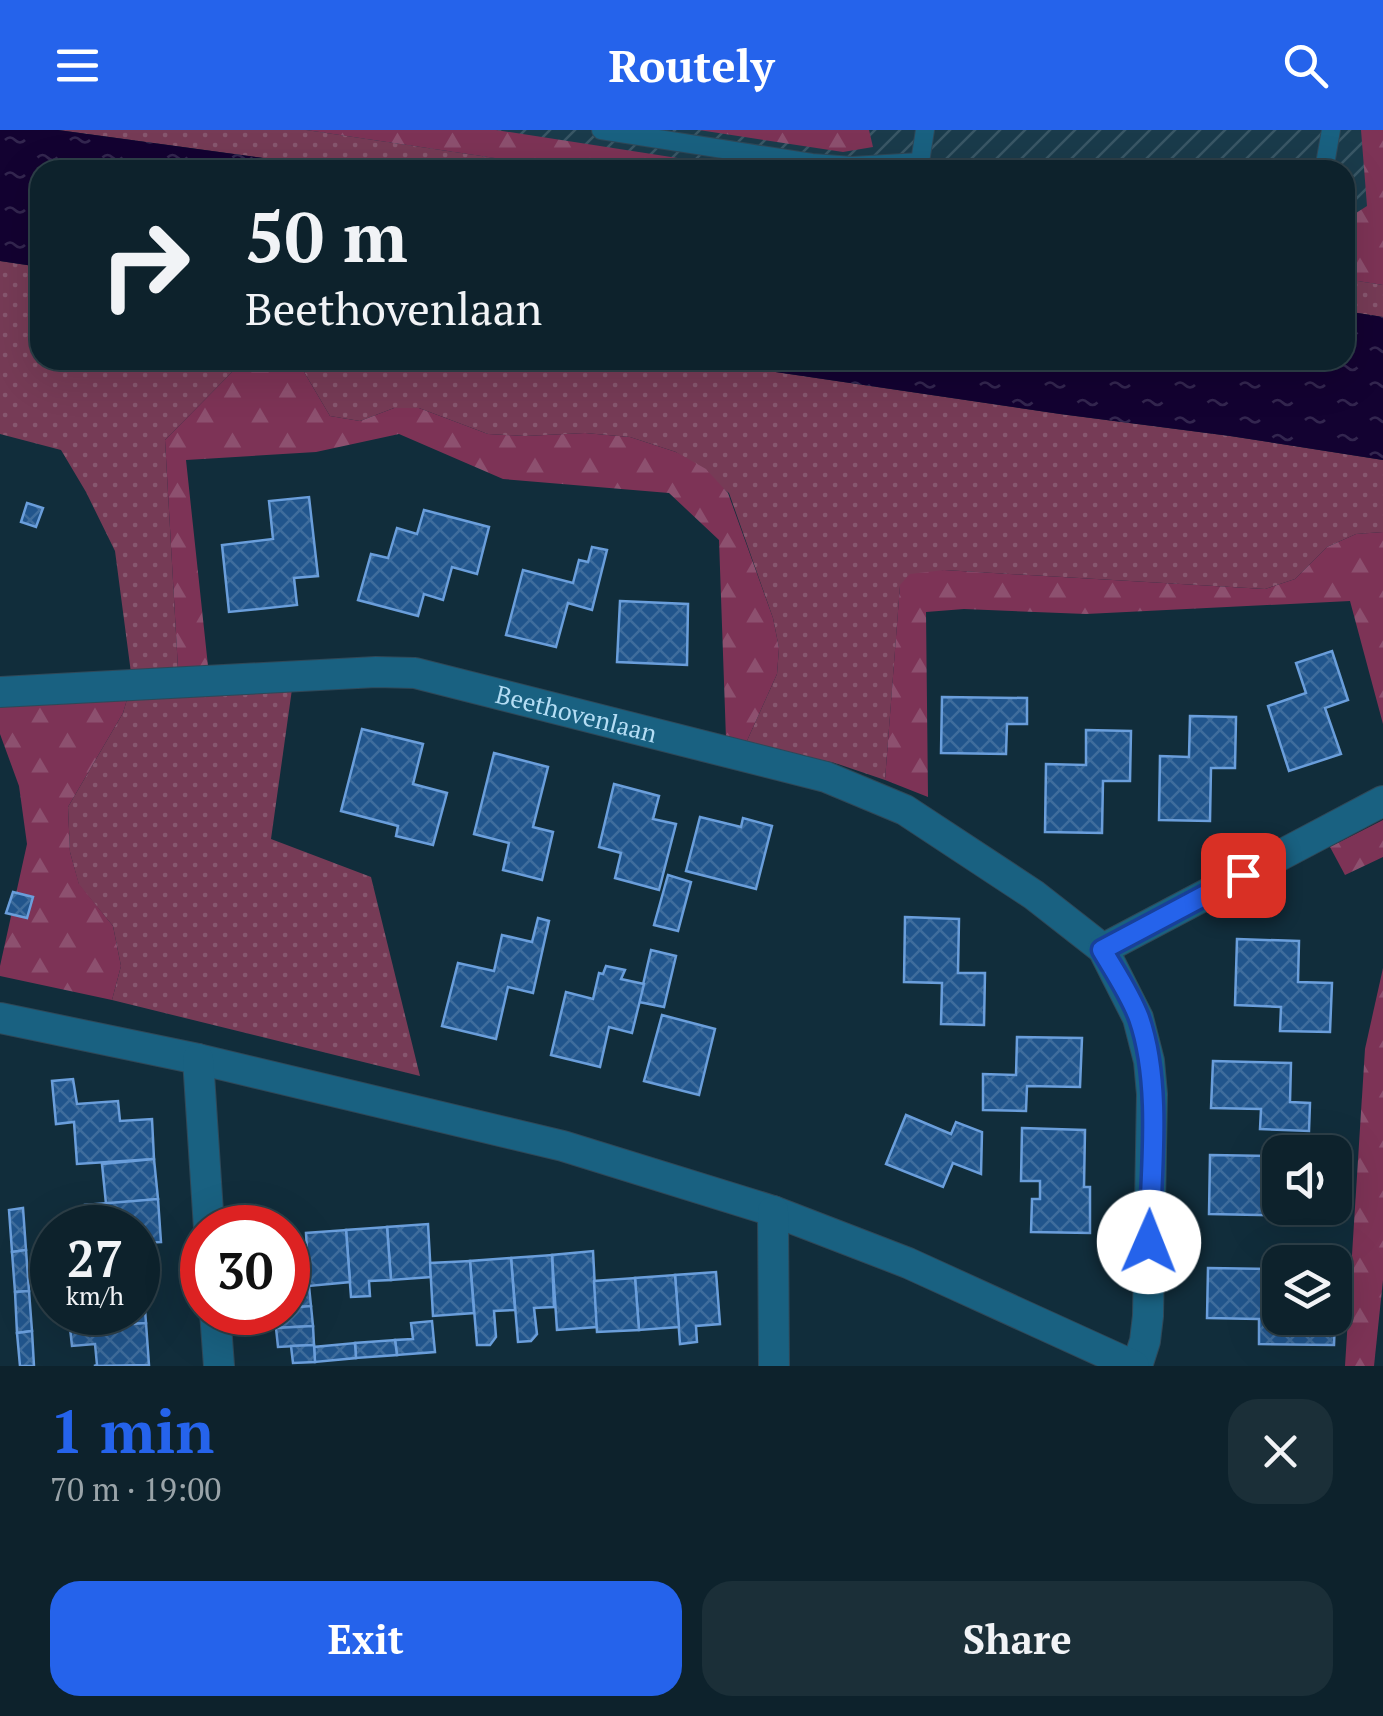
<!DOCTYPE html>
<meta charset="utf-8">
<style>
body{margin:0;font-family:"PT Serif",serif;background:#1b2f38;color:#f1f3f6;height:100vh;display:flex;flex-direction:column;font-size:38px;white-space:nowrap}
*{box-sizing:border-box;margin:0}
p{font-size:32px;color:#9aa4a9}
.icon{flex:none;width:55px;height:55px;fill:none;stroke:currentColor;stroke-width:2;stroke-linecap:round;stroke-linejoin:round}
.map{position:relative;height:1236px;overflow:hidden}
.details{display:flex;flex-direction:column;background:#0d222c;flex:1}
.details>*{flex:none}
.top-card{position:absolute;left:30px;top:30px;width:1325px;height:210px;border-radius:30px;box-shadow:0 10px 40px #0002,0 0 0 2px #2d3f48;background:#0d222c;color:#f1f3f6;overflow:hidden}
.fabs{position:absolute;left:1262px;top:1005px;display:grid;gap:20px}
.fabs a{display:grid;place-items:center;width:90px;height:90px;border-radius:20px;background:#0d222c;box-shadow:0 10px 40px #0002,0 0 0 2px #2d3f48;font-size:50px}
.speed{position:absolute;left:30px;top:1075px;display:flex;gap:20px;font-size:50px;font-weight:700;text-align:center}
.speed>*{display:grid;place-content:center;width:130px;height:130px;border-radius:50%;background:#0d222c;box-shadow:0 10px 40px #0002,0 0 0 2px #2d3f48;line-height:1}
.speed small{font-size:25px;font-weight:400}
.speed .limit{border:15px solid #d22;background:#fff;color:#111}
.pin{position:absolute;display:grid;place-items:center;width:85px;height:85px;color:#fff;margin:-42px;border-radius:20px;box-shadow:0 5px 15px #0006}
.me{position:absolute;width:110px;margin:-55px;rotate:1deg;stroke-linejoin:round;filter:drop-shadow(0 0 8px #0008)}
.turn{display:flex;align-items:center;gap:35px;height:210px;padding:0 50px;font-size:45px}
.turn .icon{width:130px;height:130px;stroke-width:2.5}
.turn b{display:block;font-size:70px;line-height:85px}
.round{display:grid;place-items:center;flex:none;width:105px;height:105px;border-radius:30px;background:#1b2f38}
.headline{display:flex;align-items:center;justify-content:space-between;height:170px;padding:0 50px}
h1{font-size:60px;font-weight:700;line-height:75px;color:#2563eb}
.button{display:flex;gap:20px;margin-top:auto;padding:20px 50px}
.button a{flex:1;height:115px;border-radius:30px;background:#2563eb;color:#fff;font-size:40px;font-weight:700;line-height:115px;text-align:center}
.button a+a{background:#1b2f38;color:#f1f3f6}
header{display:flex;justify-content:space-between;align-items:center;height:130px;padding:0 50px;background:#2563eb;color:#fff;font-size:45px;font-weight:700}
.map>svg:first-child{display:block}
.industrial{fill:url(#industrial-furrows)}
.grass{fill:url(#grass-dots)}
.forest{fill:url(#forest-firs)}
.water{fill:url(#water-ripples)}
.building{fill:url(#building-cross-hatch);stroke:#6a9edb;stroke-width:2.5}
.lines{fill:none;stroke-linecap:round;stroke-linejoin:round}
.lane-casing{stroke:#2f4858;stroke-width:20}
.street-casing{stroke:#2f4858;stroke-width:32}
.lane{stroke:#196181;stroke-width:18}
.street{stroke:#196181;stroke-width:30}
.route-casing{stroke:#184099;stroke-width:25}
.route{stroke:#2563eb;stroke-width:18}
.labels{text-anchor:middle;stroke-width:8;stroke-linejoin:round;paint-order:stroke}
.street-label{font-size:25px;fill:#b4ddf4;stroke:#112d3b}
</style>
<header><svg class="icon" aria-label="menu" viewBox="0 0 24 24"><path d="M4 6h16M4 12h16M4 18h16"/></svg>Routely<svg class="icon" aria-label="search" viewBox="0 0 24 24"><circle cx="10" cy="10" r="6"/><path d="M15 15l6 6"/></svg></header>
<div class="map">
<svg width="1383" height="1236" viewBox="0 0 1383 1236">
<defs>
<pattern id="industrial-furrows" width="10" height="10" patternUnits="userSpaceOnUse" patternTransform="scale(2.5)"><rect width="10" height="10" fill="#1a3b4b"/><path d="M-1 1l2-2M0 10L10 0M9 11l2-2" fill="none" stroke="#395766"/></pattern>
<pattern id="grass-dots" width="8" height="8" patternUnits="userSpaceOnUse" patternTransform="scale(2.5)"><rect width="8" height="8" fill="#763b56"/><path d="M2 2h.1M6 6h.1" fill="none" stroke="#87576f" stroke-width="1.8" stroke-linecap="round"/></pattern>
<pattern id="forest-firs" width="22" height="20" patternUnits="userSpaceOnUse" patternTransform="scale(2.5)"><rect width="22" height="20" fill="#7d3356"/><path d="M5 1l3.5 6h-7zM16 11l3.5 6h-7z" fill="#8d506f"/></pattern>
<pattern id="water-ripples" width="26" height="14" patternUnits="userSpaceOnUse" patternTransform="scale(2.5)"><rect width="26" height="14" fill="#130231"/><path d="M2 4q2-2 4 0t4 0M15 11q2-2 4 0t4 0" fill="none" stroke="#33264f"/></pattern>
<pattern id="building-cross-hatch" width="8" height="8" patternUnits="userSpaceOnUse" patternTransform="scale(2.5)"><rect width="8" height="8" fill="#21558c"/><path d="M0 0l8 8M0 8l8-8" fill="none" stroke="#3f6d9d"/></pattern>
</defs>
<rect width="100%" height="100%" fill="#112d3b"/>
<!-- industrial -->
<path class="industrial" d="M244 0H1383V167L1345 161V40H517Z"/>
<!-- grass -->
<g class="grass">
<path d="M58 0H306L576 40H352Z"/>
<path d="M0 131 40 137V230H244L165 310 178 539 131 543 115 421 86 362 61 320 0 304Z"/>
<path d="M1345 149 1383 155V187L1345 181Z"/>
<path d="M297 230H695L1060 284 1230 306 1383 330V402L1356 404 1327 417 1295 449 1265 459 944 440 900 456 885 650 835 633 746 613 777 544 779 518 773 488 729 363 676 322 630 307 585 303 525 306 488 304 419 278H394L360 291 330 286Z"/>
<path d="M293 552 271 709 371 747 420 946 112 870 121 836 113 796 79 755 70 722 68 677 123 583 128 566Z"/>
</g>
<!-- forest -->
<g class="forest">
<path d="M306 0H496L755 40H576Z"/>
<path d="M699 0H869L873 17 843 22Z"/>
<path d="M1361 0H1383V155L1345 149V90L1367 76Z"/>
<path d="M244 230H297L330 286 360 291 394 278H419L488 304 525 306 585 303 630 307 676 322 706 339 728 363 773 488 779 518 777 544 746 613 726 609 719 410 669 363 503 349 399 304 316 322 186 330 208 536 178 539 165 310Z"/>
<path d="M1383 402V594L1350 471 1086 484 964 479 926 482 928 667 885 650 900 455 910 444 944 440 1265 459 1295 449 1327 417 1356 404Z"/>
<path d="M128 566 123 583 68 677 70 722 79 754 113 796 121 836 112 870 0 846V836L27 714 19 656 0 604V572Z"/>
<path d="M1383 690V727L1345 745 1330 717Z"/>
<path d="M1383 838V1150L1374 1236H1345L1365 919Z"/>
</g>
<!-- water -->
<g class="water">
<path d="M0 0H58L352 40H40V137L0 131Z"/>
<path d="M1345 181 1383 187V330L1230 306 1060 284 695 230H1345Z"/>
</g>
<!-- building -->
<g class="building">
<path d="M309 367 318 446 294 448 297 475 229 482 222 415 273 409 269 371Z"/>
<path d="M27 373 43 378 36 397 21 392Z"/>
<path d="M424 380 489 397 477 444 452 437 443 470 424 464 418 486 358 470 371 424 388 428 397 398 417 404Z"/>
<path d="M592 417 607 420 592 480 568 473 556 517 506 505 523 440 573 453 579 430 588 432Z"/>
<path d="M620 471 688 474 687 535 617 532Z"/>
<path d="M1332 521 1348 570 1325 578 1341 624 1289 641 1268 576 1306 563 1296 533Z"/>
<path d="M942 567 1027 568V594H1007L1006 624 941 623Z"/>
<path d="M1190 586 1236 587 1235 638H1211L1210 691 1159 690 1160 626 1189 627Z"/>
<path d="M362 599 423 614 413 654 447 663 433 715 396 706 398 696 341 681Z"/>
<path d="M1086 600 1131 601 1130 651H1103L1102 703 1045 702 1046 634 1086 635Z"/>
<path d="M494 623 548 637 533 697 553 702 542 750 503 740 509 713 474 704Z"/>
<path d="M614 654 659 666 653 689 676 694 659 760 615 748 621 723 599 717Z"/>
<path d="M700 687 741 697 743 688 772 696 756 759 686 741Z"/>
<path d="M668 745 691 752 678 801 654 795Z"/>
<path d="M13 762 33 767 27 788 6 783Z"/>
<path d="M905 787 959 789 958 843H985L984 895 941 894 942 853 904 852Z"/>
<path d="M538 788 549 791 533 863 508 857 496 909 442 896 458 833 494 841 502 805 532 812Z"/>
<path d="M1237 809 1299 811 1298 852 1332 853 1330 902 1280 901 1281 877 1235 875Z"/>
<path d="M651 820 676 826 664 877 639 872Z"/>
<path d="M606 836 625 840 621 849 644 854 632 903 609 897 600 937 551 925 566 862 593 869 599 843 603 844Z"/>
<path d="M662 885 715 899 699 965 644 951Z"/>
<path d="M1017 907 1082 908 1080 957 1027 956 1026 981 983 980V944L1016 945Z"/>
<path d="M1213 931 1291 933 1290 972 1310 973 1309 1001 1260 999 1261 979 1211 978Z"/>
<path d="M73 949 77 974 118 971 120 991 152 989 154 1029 77 1034 74 992 56 994 52 951Z"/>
<path d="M906 985 951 1004 956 992 982 1002 981 1044 953 1033 943 1057 886 1034Z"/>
<path d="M1022 998 1085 1000 1084 1057H1090V1103L1031 1102 1032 1069H1040V1051H1021Z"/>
<path d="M1210 1025 1280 1026V1078H1307V1086L1209 1084Z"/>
<path d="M154 1029 158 1069 106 1074 102 1034Z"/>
<path d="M158 1069 161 1112 138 1113V1098H87L85 1075Z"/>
<path d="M23 1078 26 1120 12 1122 9 1080Z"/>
<path d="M428 1094 431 1147 391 1150 387 1097Z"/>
<path d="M387 1097 391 1150 369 1151 370 1166 351 1167 346 1100Z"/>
<path d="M346 1100 350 1152 309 1156 306 1103Z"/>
<path d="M26 1120 29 1161 15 1162 12 1122Z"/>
<path d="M593 1121 597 1197 557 1200 552 1125Z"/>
<path d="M552 1125 554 1177 534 1178 537 1204 531 1211 518 1212 511 1128Z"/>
<path d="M511 1128 515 1180 494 1181 496 1207 490 1215H477L470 1131Z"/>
<path d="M470 1131 474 1183 433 1186 430 1133Z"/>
<path d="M1208 1138 1272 1139 1271 1178H1280V1188H1335L1334 1215 1259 1214V1189L1207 1188Z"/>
<path d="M716 1142 720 1194 696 1196 697 1212 680 1214 675 1145Z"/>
<path d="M675 1145 679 1197 639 1200 635 1148Z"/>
<path d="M635 1148 639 1200 597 1202 594 1151Z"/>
<path d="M143 1152 146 1193 70 1198 94 1195 93 1182H138V1153Z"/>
<path d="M309 1156 311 1176 288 1178V1157Z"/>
<path d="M29 1161 32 1201 17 1203 15 1162Z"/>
<path d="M311 1176 313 1196 276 1198 275 1182H288V1178Z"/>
<path d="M432 1191 435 1222 397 1225 395 1210 413 1209 411 1193Z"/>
<path d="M146 1193 149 1235 94 1236 97 1235 95 1214 72 1216 70 1198Z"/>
<path d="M313 1196 314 1215 278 1217 276 1198Z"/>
<path d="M32 1201 34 1236H20L17 1203Z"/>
<path d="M395 1210 397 1225 356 1228 355 1213Z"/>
<path d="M355 1213 356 1228 315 1232 314 1217Z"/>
<path d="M314 1215 315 1232 293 1233 291 1216Z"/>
</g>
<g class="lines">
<defs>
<g id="lane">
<path d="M601 0 812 33 852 36 920 32 925 0"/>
<path d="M1324 40 1331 0"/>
</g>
<g id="street">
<path id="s1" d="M0 562 376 542 415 543 826 647 905 680 1034 765 1103 819 1138 888 1149 931 1152 964 1148 1186 1145 1211 1137 1236"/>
<path d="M1103 819 1383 671"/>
<path d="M0 888 198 929 563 1016 773 1081 908 1133 1134 1236"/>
<path d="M198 929 209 1098"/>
<path d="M773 1081 774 1236"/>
<path d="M215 1182 219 1236"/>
</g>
</defs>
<!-- lane casing -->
<use href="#lane" class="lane-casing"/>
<!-- street casing -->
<use href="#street" class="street-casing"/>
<!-- lane -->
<use href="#lane" class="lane"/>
<!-- street -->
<use href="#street" class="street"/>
</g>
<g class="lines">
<defs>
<path id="route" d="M1149 1112C1151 1042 1162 954 1139 888 1130 864 1115 842 1102 820L1243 745"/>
</defs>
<!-- route casing -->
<use href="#route" class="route-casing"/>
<!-- route -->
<use href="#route" class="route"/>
</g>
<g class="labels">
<!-- street labels -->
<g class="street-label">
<text dy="9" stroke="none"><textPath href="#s1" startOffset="582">Beethovenlaan</textPath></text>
</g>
</g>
</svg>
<div class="fabs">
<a><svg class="icon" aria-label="sound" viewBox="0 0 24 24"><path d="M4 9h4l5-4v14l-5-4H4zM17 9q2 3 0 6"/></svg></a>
<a><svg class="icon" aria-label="layers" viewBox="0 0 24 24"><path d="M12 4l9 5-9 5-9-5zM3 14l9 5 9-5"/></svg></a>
</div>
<div class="speed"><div>27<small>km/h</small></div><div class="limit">30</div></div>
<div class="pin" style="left:1243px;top:745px;background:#d93025"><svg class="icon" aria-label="arrive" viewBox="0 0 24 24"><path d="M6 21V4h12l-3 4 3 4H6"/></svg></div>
<svg class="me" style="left:1149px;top:1112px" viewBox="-20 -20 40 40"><circle r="19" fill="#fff"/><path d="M0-13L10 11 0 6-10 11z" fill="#2563eb"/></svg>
<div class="top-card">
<div class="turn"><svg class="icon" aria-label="right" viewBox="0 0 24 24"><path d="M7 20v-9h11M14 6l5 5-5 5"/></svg><div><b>50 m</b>Beethovenlaan</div></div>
</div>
</div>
<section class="details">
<div class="headline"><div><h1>1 min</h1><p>70 m · 19:00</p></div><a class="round"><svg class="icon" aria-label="close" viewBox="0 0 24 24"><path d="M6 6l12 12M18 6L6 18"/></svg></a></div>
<div class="button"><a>Exit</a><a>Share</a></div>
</section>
